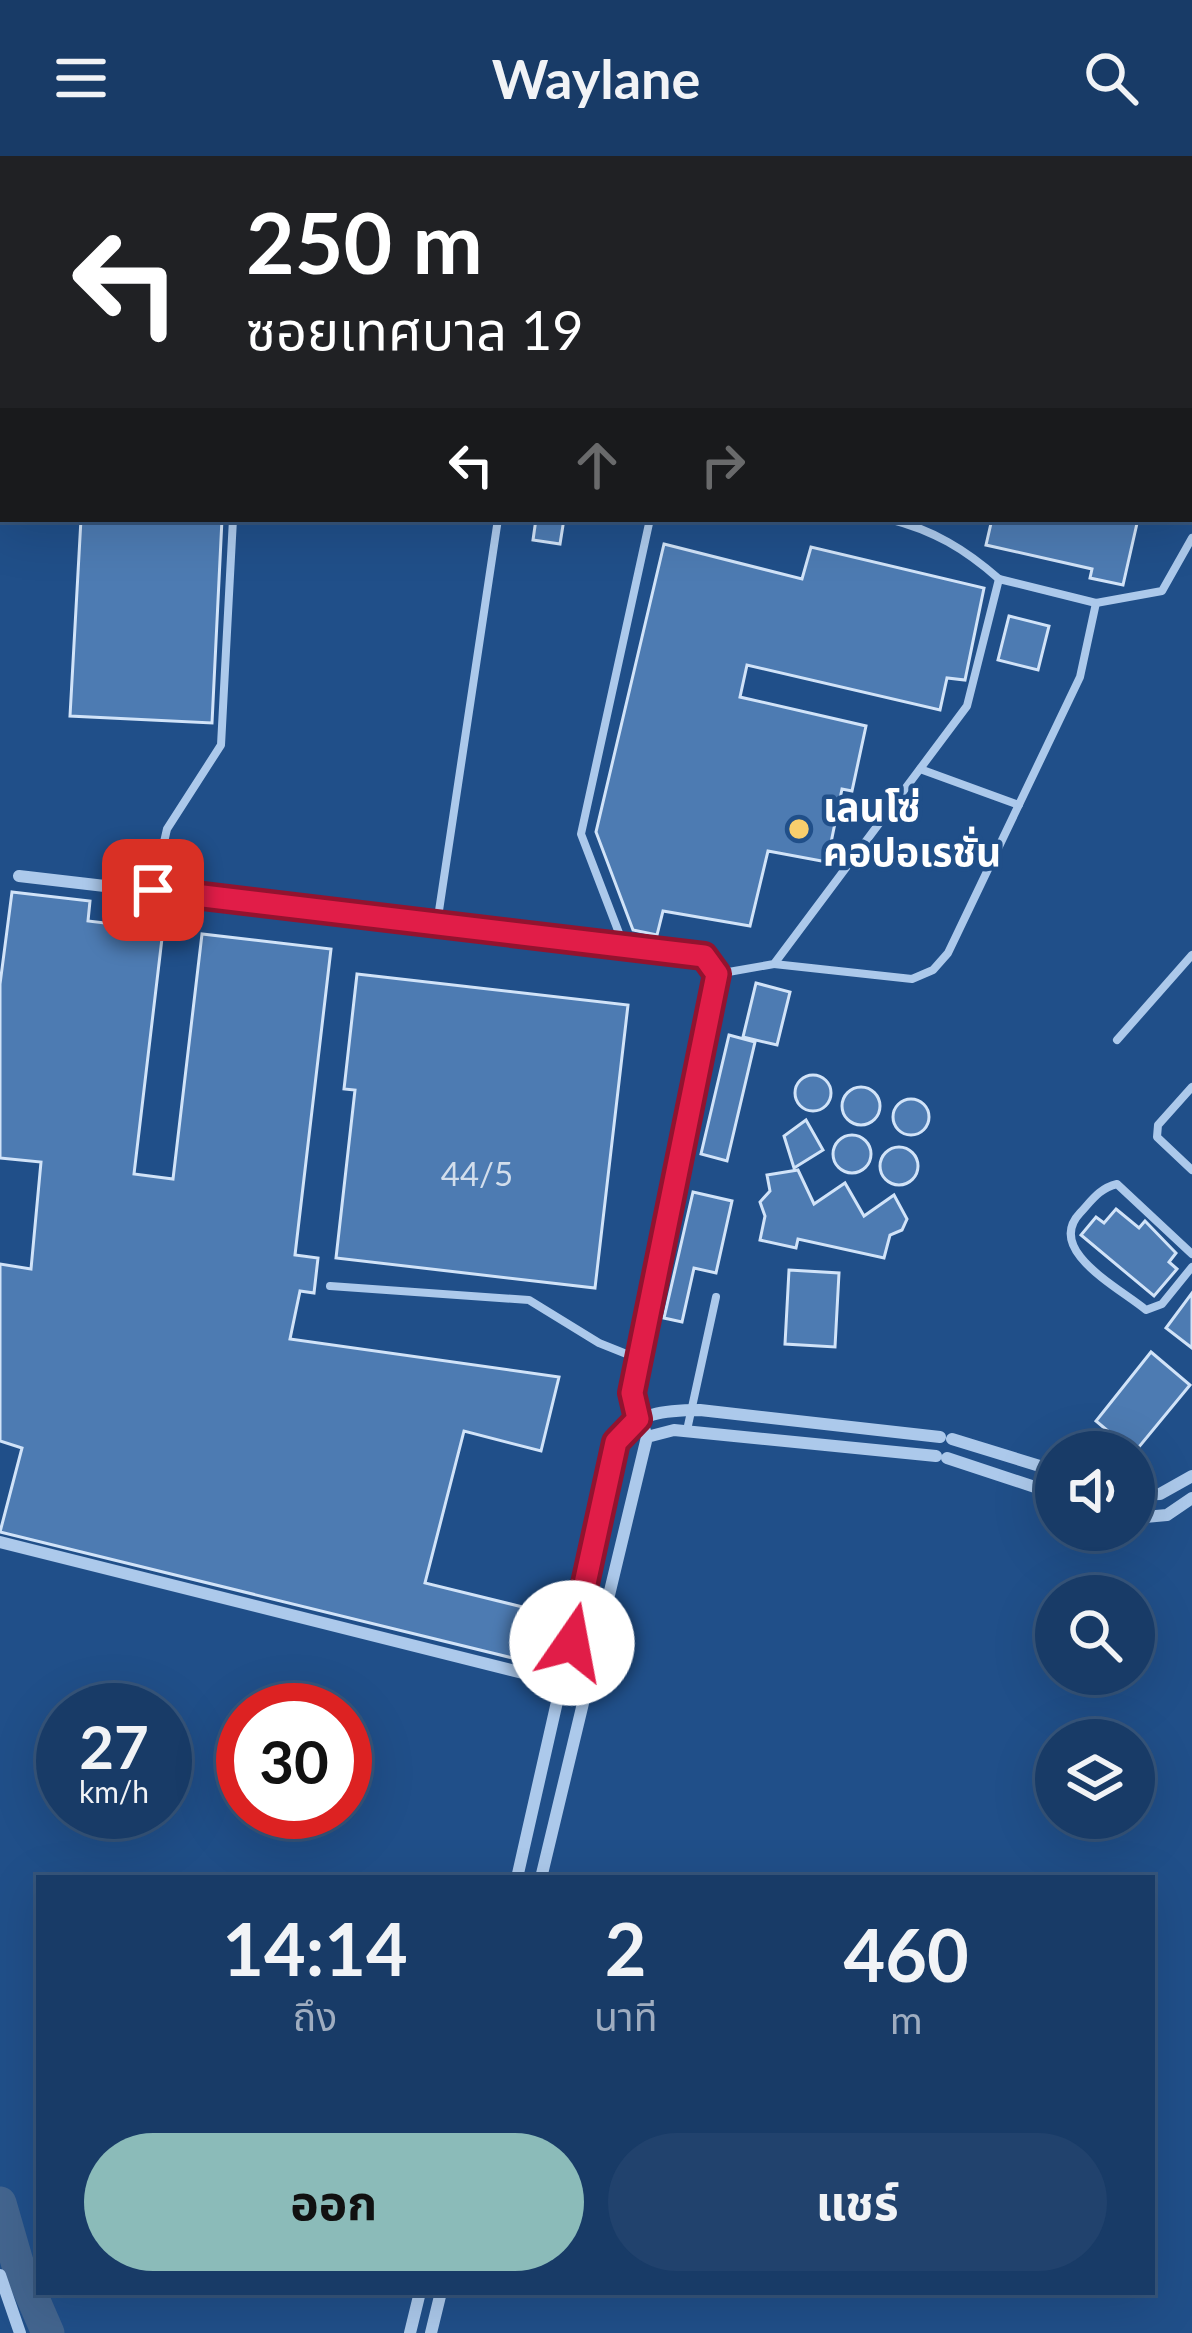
<!DOCTYPE html>
<html lang="th">
<meta charset="utf-8">
<style>
body{margin:0;font-family:Lato,"Noto Sans Thai",sans-serif;background:#21426d;color:#f1f3f6;height:100vh;display:flex;flex-direction:column;font-size:45px;white-space:nowrap}
*{box-sizing:border-box;margin:0}
p{font-size:39px;color:#9fadc0}
.icon{flex:none;width:66px;height:66px;fill:none;stroke:currentColor;stroke-width:2;stroke-linecap:round;stroke-linejoin:round}
.map{position:relative;flex:1;overflow:hidden}
.sheet{position:absolute;left:36px;top:1719px;width:1119px;height:420px;display:flex;flex-direction:column;background:#183b67;border-radius:0px;box-shadow:0 12px 48px #0002,0 0 0 3px #36557b}
.sheet>*{flex:none}
.hud{position:absolute;left:0px;top:0px;width:1194px;height:366px;box-shadow:0 12px 48px #0002,0 0 0 3px #36557b;background:#202124;color:#fff;overflow:hidden}
.buttons{position:absolute;left:1035px;top:1275px;display:grid;gap:24px}
.buttons a{display:grid;place-items:center;width:120px;height:120px;border-radius:50%;background:#183b67;box-shadow:0 12px 48px #0002,0 0 0 3px #36557b;font-size:60px}
.speed{position:absolute;left:36px;top:1527px;display:flex;gap:24px;font-size:60px;font-weight:700;text-align:center}
.speed>*{display:grid;place-content:center;width:156px;height:156px;border-radius:50%;background:#183b67;box-shadow:0 12px 48px #0002,0 0 0 3px #36557b;line-height:1}
.speed small{font-size:30px;font-weight:400}
.speed .limit{border:18px solid #d22;background:#fff;color:#111}
.pin{position:absolute;display:grid;place-items:center;width:102px;height:102px;color:#fff;margin:-51px;border-radius:24px;box-shadow:0 6px 18px #0006}
.me{position:absolute;width:132px;margin:-66px;rotate:12deg;stroke-linejoin:round;filter:drop-shadow(0 0 9px #0008)}
.turn{display:flex;align-items:center;gap:42px;height:252px;padding:0 48px;font-size:54px}
.turn .icon{width:156px;height:156px;stroke-width:2.5}
.turn b{display:block;font-size:84px;line-height:102px}
.lanes{display:flex;align-items:center;height:114px;padding:0 48px;background:#0003;justify-content:center;gap:60px;direction:ltr}
.lanes .off{opacity:.35}
.eta{display:flex;justify-content:space-evenly;align-items:center;height:204px;text-align:center}
.eta b{font-size:72px;font-weight:700;line-height:84px}
.action{display:flex;gap:24px;margin-top:auto;padding:24px 48px}
.action a{flex:1;height:138px;border-radius:72px;background:#8bbbb9;color:#111;font-size:48px;font-weight:700;line-height:138px;text-align:center}
.action a+a{background:#21426d;color:#f1f3f6}
header{display:flex;justify-content:space-between;align-items:center;height:156px;padding:0 48px;background:#183b67;font-size:54px;font-weight:700}
.map>svg:first-child{display:block}
.lines{fill:none;stroke-linecap:round;stroke-linejoin:round}
.river{stroke:#43658f;stroke-width:33}
.building{fill:#4d7bb2;stroke:#d1e3f8;stroke-width:3}
.lane{stroke:#acc9eb;stroke-width:8}
.street{stroke:#acc9eb;stroke-width:12}
.route-casing{stroke:#92132f;stroke-width:30}
.route{stroke:#e11d48;stroke-width:21}
.poi-dot{fill:#f8ce6d;stroke:#204f89;stroke-width:4.5}
.labels{text-anchor:middle;stroke-width:9;stroke-linejoin:round;paint-order:stroke}
.number-label{font-size:33px;fill:#d2deec}
.poi-label{font-size:39px;font-weight:bold;fill:#fff;stroke:#204f89;text-anchor:start}
</style>
<header><svg class="icon" aria-label="menu" viewBox="0 0 24 24"><path d="M4 6h16M4 12h16M4 18h16"/></svg>Waylane<svg class="icon" aria-label="search" viewBox="0 0 24 24"><circle cx="10" cy="10" r="6"/><path d="M15 15l6 6"/></svg></header>
<div class="map">
<svg width="1192" height="2177" viewBox="0 0 1192 2177">
<rect width="100%" height="100%" fill="#204f89"/>
<g class="lines">
<!-- river -->
<path class="river" d="M0 2047 17 2106 48 2177"/>
</g>
<!-- building -->
<g class="building">
<path d="M81 363H222L212 567 70 560Z"/>
<path d="M536 363H564L560 388 533 384Z"/>
<path d="M992 363 1103 366 1138 363 1123 429 1090 422 1092 413 986 389Z"/>
<path d="M664 388 802 423 811 391 984 432 965 524 947 522 940 554 747 509 740 541 866 570 852 635 842 633 827 706 768 695 750 770 663 755 657 779 633 774 596 676Z"/>
<path d="M1009 460 1049 470 1038 514 998 504Z"/>
<path d="M12 736 90 745 88 765 163 774 134 1018 173 1023 202 778 331 793 295 1099 318 1102 314 1137 300 1135 290 1183 559 1221 541 1295 464 1275 425 1427 547 1457 533 1507 0 1376 22 1292 0 1285V1108L31 1113 41 1006 0 1002V828Z"/>
<path d="M357 818 628 849 595 1132 336 1102 355 934 344 933Z"/>
<path d="M756 827 790 836 777 889 743 881Z"/>
<path d="M729 879 755 886 727 1005 701 998Z"/>
<circle cx="813" cy="937" r="18"/>
<circle cx="861" cy="950" r="19"/>
<circle cx="911" cy="961" r="18"/>
<path d="M806 964 823 994 794 1012 784 980Z"/>
<circle cx="852" cy="998" r="19"/>
<circle cx="899" cy="1010" r="19"/>
<path d="M798 1014 814 1048 845 1027 864 1060 894 1039 907 1063 902 1074 890 1079 884 1102 798 1083 796 1092 760 1084 765 1060 760 1046 770 1035 767 1019Z"/>
<path d="M693 1036 732 1045 716 1117 694 1112 682 1166 664 1162Z"/>
<path d="M1116 1053 1139 1072 1145 1065 1176 1097 1169 1106 1177 1113 1154 1140 1081 1079 1096 1061 1104 1067Z"/>
<path d="M789 1114 839 1117 835 1191 785 1188Z"/>
<path d="M1192 1137V1192L1166 1172Z"/>
<path d="M1151 1196 1190 1229 1134 1297 1096 1265Z"/>
</g>
<g class="lines">
<!-- lane -->
<g class="lane">
<path d="M726 0 727 3"/>
<path d="M943 0 949 3"/>
<path d="M253 3V0"/>
<path d="M438 3V0"/>
<path d="M842 3 843 0"/>
<path d="M1191 125 1192 126"/>
<path d="M889 363C933 374 965 393 999 423"/>
<path d="M920 613 1019 649"/>
<path d="M153 734 167 673 221 589 233 363"/>
<path d="M437 768 498 363"/>
<path d="M624 790 581 678 650 363"/>
<path d="M774 808 912 823 933 814 948 797 1080 521 1096 447"/>
<path d="M717 818 774 808 967 550 999 423 1096 447 1162 435 1192 382"/>
<path d="M1117 884 1192 799"/>
<path d="M1192 931 1158 969 1157 981 1192 1014"/>
<path d="M1192 1098 1117 1028C1100 1032 1092 1044 1080 1057 1045 1094 1118 1131 1146 1154L1162 1148 1192 1111"/>
<path d="M330 1130 529 1144 599 1187 639 1203"/>
<path d="M687 1274 716 1141"/>
</g>
<!-- street -->
<g class="street">
<path d="M19 720 705 800 717 818 716 847 632 1237 647 1281"/>
<path d="M952 1283 1056 1315"/>
<path d="M947 1302 1056 1338"/>
<path d="M1134 1339 1160 1338 1192 1320"/>
<path d="M1134 1362 1167 1359 1192 1342"/>
<path d="M0 1386 563 1527"/>
<path d="M517 1722 616 1286C635 1256 666 1254 700 1254L940 1281"/>
<path d="M541 1722 647 1281 674 1274 936 1300"/>
<path d="M0 2119 20 2177"/>
<path d="M410 2177 420 2136"/>
<path d="M431 2177 441 2136"/>
</g>
</g>
<g class="lines">
<defs>
<path id="route" d="M153 734 704 800 717 818 632 1237 638 1263 616 1286 572 1487"/>
</defs>
<!-- route casing -->
<use href="#route" class="route-casing"/>
<!-- route -->
<use href="#route" class="route"/>
</g>
<!-- markers -->
<circle class="poi-dot" cx="799" cy="673" r="12"/>
<g class="labels">
<!-- number labels -->
<g class="number-label">
<text x="477" y="1030">44/5</text>
</g>
<!-- poi labels -->
<g class="poi-label">
<text x="823" y="665">เลนโซ่<tspan x="823" dy="45">คอปอเรชั่น</tspan></text>
</g>
</g>
</svg>
<div class="buttons">
<a><svg class="icon" aria-label="sound" viewBox="0 0 24 24"><path d="M4 9h4l5-4v14l-5-4H4zM17 9q2 3 0 6"/></svg></a>
<a><svg class="icon" aria-label="search" viewBox="0 0 24 24"><circle cx="10" cy="10" r="6"/><path d="M15 15l6 6"/></svg></a>
<a><svg class="icon" aria-label="layers" viewBox="0 0 24 24"><path d="M12 4l9 5-9 5-9-5zM3 14l9 5 9-5"/></svg></a>
</div>
<div class="speed"><div>27<small>km/h</small></div><div class="limit">30</div></div>
<div class="pin" style="left:153px;top:734px;background:#d93025"><svg class="icon" aria-label="arrive" viewBox="0 0 24 24"><path d="M6 21V4h12l-3 4 3 4H6"/></svg></div>
<svg class="me" style="left:572px;top:1487px" viewBox="-20 -20 40 40"><circle r="19" fill="#fff"/><path d="M0-13L10 11 0 6-10 11z" fill="#e11d48"/></svg>
<div class="hud">
<div class="turn"><svg class="icon" aria-label="left" viewBox="0 0 24 24"><path d="M17 20v-9H6M10 6l-5 5 5 5"/></svg><div><b>250 m</b>ซอยเทศบาล 19</div></div>
<div class="lanes"><svg class="icon" aria-label="left" viewBox="0 0 24 24"><path d="M17 20v-9H6M10 6l-5 5 5 5"/></svg><svg class="icon off" aria-label="ahead" viewBox="0 0 24 24"><path d="M12 20V5M6 11l6-6 6 6"/></svg><svg class="icon off" aria-label="right" viewBox="0 0 24 24"><path d="M7 20v-9h11M14 6l5 5-5 5"/></svg></div>
</div>
<section class="sheet">
<div class="eta">
<div><b>14:14</b><p>ถึง</p></div>
<div><b>2</b><p>นาที</p></div>
<div><b>460</b><p>m</p></div>
</div>
<div class="action"><a>ออก</a><a>แชร์</a></div>
</section>
</div>
